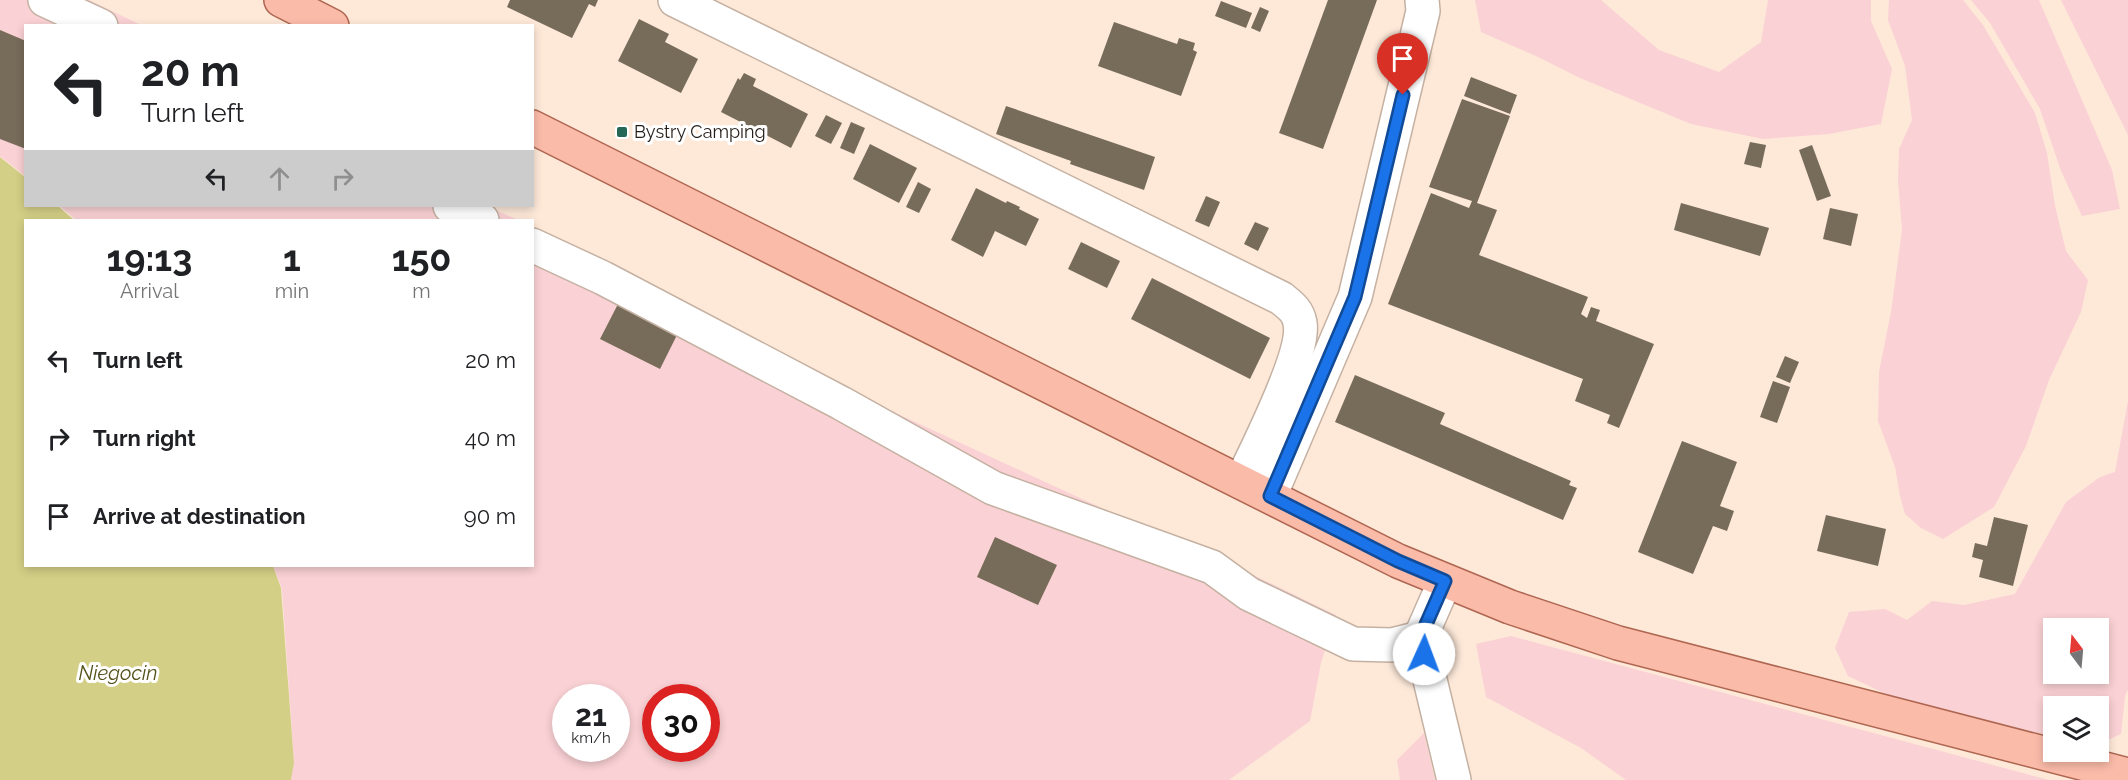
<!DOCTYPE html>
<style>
body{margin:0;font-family:Raleway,sans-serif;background:#f6f6f6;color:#202124;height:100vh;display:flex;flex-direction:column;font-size:22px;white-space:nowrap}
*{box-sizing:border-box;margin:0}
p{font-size:20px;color:#757577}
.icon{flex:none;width:33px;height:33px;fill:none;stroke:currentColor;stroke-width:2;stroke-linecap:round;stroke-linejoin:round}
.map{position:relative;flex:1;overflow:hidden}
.side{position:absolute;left:24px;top:219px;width:510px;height:348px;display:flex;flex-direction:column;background:#fff;border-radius:0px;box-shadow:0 3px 9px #0003}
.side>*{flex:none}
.banner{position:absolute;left:24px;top:24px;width:510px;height:183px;border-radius:0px;box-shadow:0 3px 9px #0003;background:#fff;color:#202124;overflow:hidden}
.needle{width:39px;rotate:344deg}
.controls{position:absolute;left:2043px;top:618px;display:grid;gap:12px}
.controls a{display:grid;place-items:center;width:66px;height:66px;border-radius:0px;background:#fff;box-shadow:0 3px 9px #0003;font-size:30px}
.speed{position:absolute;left:552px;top:684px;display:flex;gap:12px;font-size:30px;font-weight:700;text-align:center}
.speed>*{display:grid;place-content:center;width:78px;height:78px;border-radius:50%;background:#fff;box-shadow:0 3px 9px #0003;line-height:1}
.speed small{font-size:15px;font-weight:400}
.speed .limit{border:9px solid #d22;background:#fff;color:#111}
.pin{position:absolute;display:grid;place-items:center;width:51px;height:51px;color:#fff;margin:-62px -26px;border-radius:50% 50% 50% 0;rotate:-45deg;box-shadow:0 0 6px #0007}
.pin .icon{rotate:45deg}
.me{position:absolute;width:66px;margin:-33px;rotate:2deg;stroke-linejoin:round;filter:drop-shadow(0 0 4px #0008)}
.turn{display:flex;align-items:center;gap:21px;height:126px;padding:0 18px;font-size:27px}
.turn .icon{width:78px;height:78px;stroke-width:2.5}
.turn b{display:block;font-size:42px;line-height:51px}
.lanes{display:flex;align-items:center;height:57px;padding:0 18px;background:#0003;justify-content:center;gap:30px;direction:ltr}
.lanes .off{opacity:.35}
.eta{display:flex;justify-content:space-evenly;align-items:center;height:102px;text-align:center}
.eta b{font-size:36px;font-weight:700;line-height:42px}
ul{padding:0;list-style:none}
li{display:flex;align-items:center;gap:18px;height:78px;padding:0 18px}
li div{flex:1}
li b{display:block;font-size:22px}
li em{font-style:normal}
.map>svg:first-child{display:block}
.green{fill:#fad1d4;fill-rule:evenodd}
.water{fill:#d4cf86}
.building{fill:#776c59}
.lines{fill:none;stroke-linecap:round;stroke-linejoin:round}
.minor-casing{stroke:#c5b1a2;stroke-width:36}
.major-casing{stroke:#ae6650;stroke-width:36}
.minor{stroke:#fff;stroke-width:33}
.major{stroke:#fbbba9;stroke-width:33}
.route-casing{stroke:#114b97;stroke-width:15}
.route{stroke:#1a73e8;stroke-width:10}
.poi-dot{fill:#266857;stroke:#fff;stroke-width:2}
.labels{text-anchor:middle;stroke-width:6;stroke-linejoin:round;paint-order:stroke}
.poi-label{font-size:18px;fill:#241d17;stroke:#fff;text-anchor:start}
.water-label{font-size:20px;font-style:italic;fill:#56521b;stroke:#fff}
</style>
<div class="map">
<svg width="2128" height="780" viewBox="0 0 2128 780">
<rect width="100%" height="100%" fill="#fee9d9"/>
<!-- green -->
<g class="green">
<path d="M0 0H89L141 25 26 26 25 176 0 156Z"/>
<path d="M1475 0H1601L1659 50 1719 72 1761 42 1768 0H1871V21L1892 69 1881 124 1829 134 1763 139 1691 124 1580 78 1538 57 1481 32Z"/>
<path d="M1889 0H1963L1983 25 2035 113 2047 153 2055 206 2066 251 2088 280 2081 312 2049 380 2026 446 1994 507 1943 539 1921 528 1905 514 1900 496 1895 467 1878 421 1879 372 1891 312 1902 230 1898 181 1899 149 1912 120 1905 66 1888 20Z"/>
<path d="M1971 0H2039L2112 170 2120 209 2082 216 2061 171 2040 109 1990 23Z"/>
<path d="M2061 0H2128V135Z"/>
<path d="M60 206H487L518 220H76Z"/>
<path d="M533 227 613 265 846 390 1158 534 1214 556 1336 615 1321 663 1310 721 1229 780H291L294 762 282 589 273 566H532ZM566 698H616V748H566ZM656 698H706V748H656Z"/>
<path d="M2128 401V690L2125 696 2121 734 2099 744 2098 706H2054L2053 737 1892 697 1848 676 1835 648 1849 612 1885 609 1907 620 1932 601 1964 605 2015 594 2066 502 2100 477 2115 472ZM2054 628H2098V674H2054Z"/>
<path d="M1511 636 2049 780H1626L1581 748 1486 697 1476 644Z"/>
<path d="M1424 733 1435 780H1400L1397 760Z"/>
</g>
<!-- water -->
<path class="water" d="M0 157 25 177 26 206H58L74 220H26V566H273L281 588 294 763 291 780H0Z"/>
<!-- building -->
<g class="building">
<path d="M510 0H598L595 7 589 4 572 38 507 7Z"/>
<path d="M1328 0H1377L1323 149 1279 133Z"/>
<path d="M1221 1 1252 13 1246 28 1215 16Z"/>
<path d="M1260 7 1269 11 1260 32 1251 28Z"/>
<path d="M639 19 669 34 665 42 698 59 681 93 618 61Z"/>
<path d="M1114 22 1177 44 1179 38 1195 43 1193 50 1197 52 1181 96 1098 66Z"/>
<path d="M0 30 26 41V149L0 139Z"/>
<path d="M744 73 756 79 753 86 808 114 791 148 721 112 738 78 740 80Z"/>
<path d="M1471 77 1517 95 1510 114 1464 96Z"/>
<path d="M1462 99 1510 116 1477 203 1497 210 1479 255 1588 297 1581 314 1587 318 1591 307 1600 310 1596 321 1654 344 1619 428 1607 423 1610 415 1575 401 1583 379 1388 304 1431 193 1469 208 1472 201 1429 187Z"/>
<path d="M1006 106 1155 157 1144 190 1070 164 1071 161 996 134Z"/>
<path d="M826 115 842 123 831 144 815 136Z"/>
<path d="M851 122 865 128 854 154 840 148Z"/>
<path d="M1750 142 1766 145 1761 168 1744 164Z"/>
<path d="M870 144 917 168 899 203 853 179Z"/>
<path d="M1812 145 1831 196 1817 201 1799 150Z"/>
<path d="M918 182 931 189 919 213 906 207Z"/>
<path d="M976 188 1006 203 1007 201 1020 207 1019 209 1039 219 1026 246 995 231 983 257 951 240Z"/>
<path d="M1206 196 1220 202 1209 227 1195 221Z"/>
<path d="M1681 203 1769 228 1760 256 1674 230Z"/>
<path d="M1830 208 1858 214 1851 246 1823 239Z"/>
<path d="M1255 222 1269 228 1258 251 1244 244Z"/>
<path d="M1081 242 1120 261 1107 288 1068 269Z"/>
<path d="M1152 278 1270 338 1250 379 1131 319Z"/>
<path d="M618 304 678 333 660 369 600 339Z"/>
<path d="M1785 356 1799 362 1790 383 1776 377Z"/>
<path d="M1355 375 1445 413 1440 424 1571 481 1569 485 1577 488 1563 520 1335 422Z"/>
<path d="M1773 381 1790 387 1777 423 1760 417Z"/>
<path d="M1682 441 1737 462 1720 506 1734 511 1727 531 1713 526 1693 574 1638 552Z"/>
<path d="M1826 515 1886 529 1878 566 1817 551Z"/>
<path d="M1994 517 2028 525 2013 586 1979 577 1983 560 1972 557 1975 543 1987 546Z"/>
<path d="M995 537 1057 565 1038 605 977 577Z"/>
</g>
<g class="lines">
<defs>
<g id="minor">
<path d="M45 0 101 26"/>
<path d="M675 0 1281 298C1291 306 1298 311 1300 323 1306 353 1256 451 1241 482"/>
<path d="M450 206 482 220"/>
<path d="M532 245 603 278 841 403 993 488 1212 567 1249 594 1353 644 1392 645 1420 638"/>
<path d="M1270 496 1355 297 1423 11 1422 0"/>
<path d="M1445 581 1420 638 1454 780"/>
</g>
<g id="major">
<path d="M281 0 332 26"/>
<path d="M532 127 1398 561 1510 607 1618 643 2128 775"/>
</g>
</defs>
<!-- minor casing -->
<use href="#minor" class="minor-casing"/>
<!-- major casing -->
<use href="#major" class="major-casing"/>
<!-- minor -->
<use href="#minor" class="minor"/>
<!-- major -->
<use href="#major" class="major"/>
</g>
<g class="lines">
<defs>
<path id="route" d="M1403 95 1355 297 1270 496 1398 561 1445 581 1420 638 1424 654"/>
</defs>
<!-- route casing -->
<use href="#route" class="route-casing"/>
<!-- route -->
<use href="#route" class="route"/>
</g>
<!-- markers -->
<rect class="poi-dot" x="616" y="126" width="12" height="12" rx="3"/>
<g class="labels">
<!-- poi labels -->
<g class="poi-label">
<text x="634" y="138">Bystry Camping</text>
</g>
<!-- water labels -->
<g class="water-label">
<text x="118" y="680">Niegocin</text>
</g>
</g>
</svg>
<div class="controls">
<a><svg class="needle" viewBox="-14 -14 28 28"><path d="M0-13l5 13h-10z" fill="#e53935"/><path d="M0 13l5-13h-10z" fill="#757577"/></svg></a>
<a><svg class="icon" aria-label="layers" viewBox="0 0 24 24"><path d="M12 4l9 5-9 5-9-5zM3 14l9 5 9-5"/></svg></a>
</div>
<div class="speed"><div>21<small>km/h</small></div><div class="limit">30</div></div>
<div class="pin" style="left:1403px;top:95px;background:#d93025"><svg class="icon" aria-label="arrive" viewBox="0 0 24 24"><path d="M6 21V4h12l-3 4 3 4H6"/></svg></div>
<svg class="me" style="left:1424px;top:654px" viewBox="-20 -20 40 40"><circle r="19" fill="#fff"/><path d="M0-13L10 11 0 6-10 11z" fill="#1a73e8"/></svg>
<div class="banner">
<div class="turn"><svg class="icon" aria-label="left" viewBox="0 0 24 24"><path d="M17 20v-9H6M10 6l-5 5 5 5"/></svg><div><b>20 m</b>Turn left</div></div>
<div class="lanes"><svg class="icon" aria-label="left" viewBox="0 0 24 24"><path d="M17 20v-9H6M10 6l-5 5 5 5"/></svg><svg class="icon off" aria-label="ahead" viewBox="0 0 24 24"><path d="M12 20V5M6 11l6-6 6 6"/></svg><svg class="icon off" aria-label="right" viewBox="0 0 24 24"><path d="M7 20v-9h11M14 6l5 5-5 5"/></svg></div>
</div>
<section class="side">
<div class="eta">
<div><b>19:13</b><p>Arrival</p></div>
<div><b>1</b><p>min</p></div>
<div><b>150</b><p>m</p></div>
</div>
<ul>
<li><svg class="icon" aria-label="left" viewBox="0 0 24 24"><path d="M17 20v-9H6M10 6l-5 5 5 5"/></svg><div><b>Turn left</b></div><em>20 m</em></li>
<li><svg class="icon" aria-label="right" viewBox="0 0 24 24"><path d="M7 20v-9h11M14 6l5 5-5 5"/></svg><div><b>Turn right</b></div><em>40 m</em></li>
<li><svg class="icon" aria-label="arrive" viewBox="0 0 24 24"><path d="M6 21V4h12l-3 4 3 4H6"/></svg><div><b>Arrive at destination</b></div><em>90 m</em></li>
</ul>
</section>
</div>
